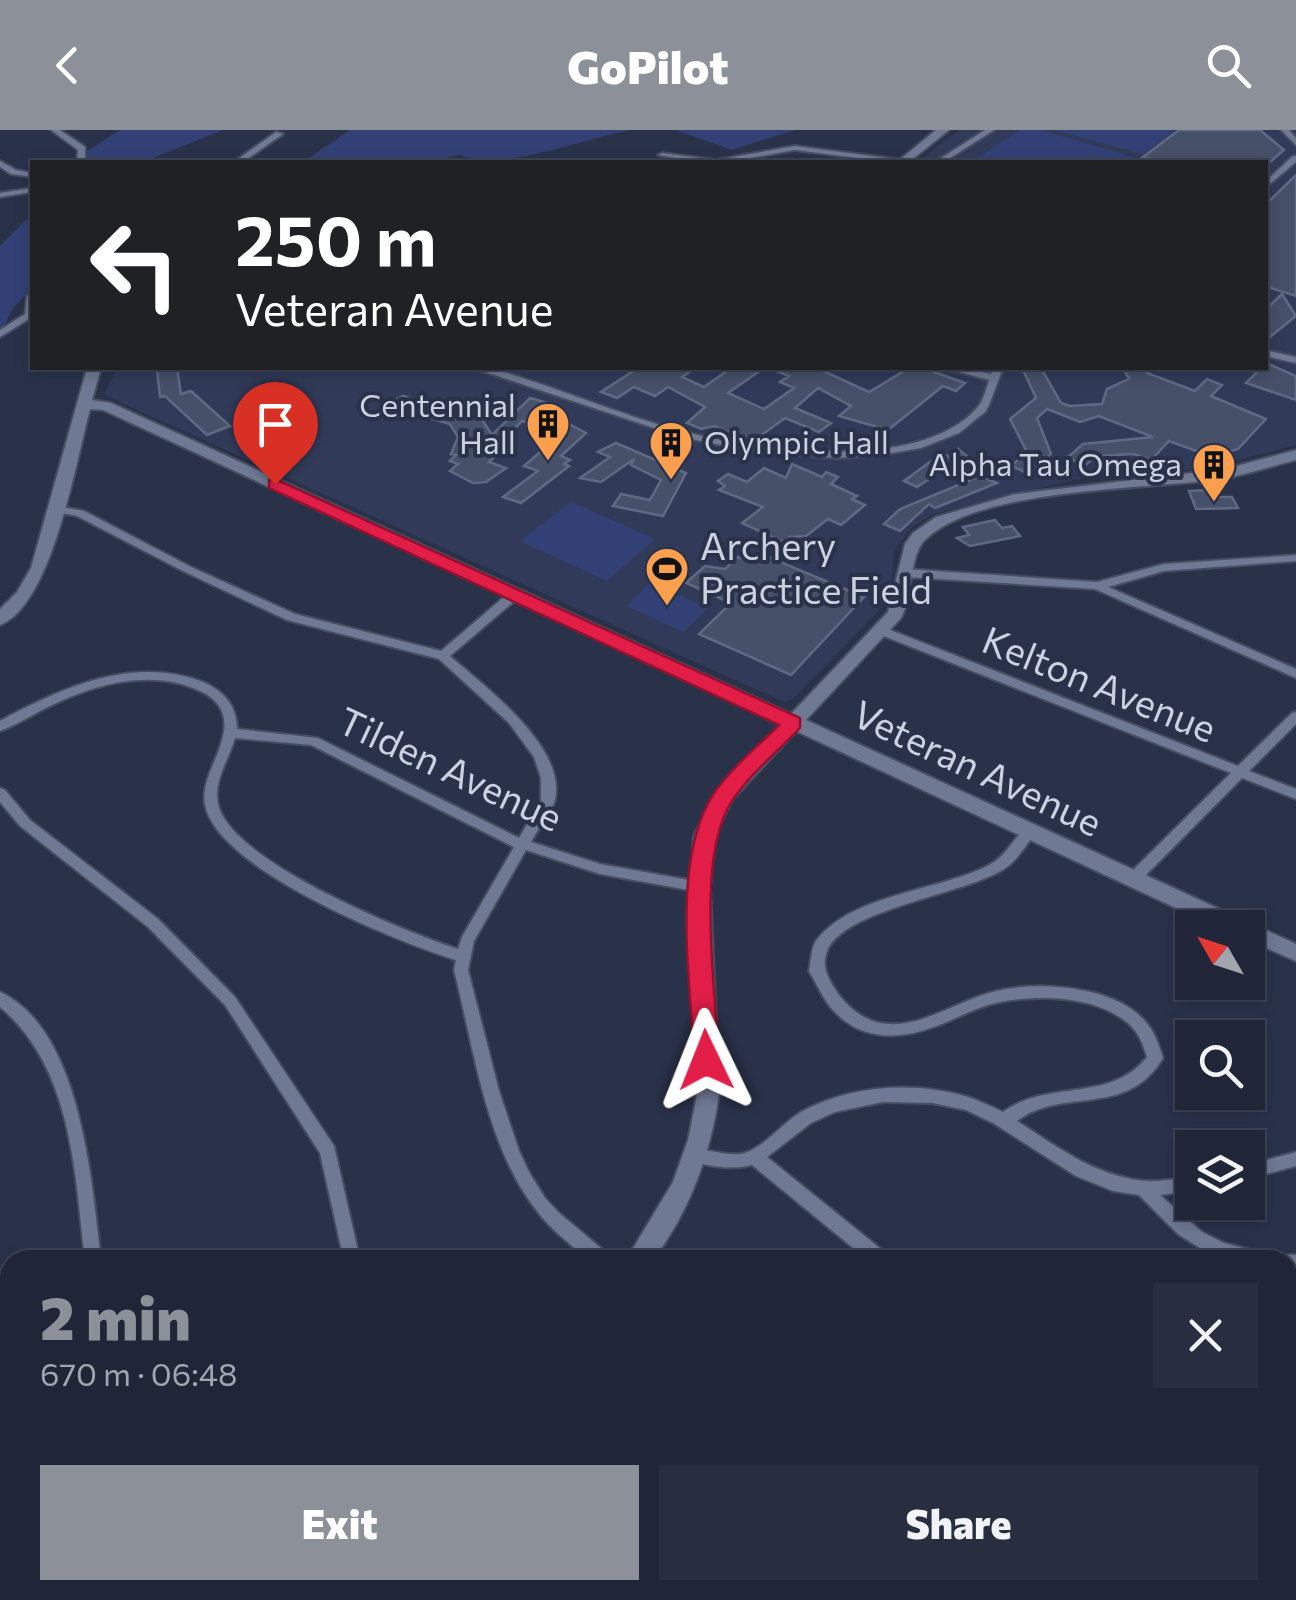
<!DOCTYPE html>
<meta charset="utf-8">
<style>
body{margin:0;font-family:Commissioner,sans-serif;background:#282e40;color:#f1f3f6;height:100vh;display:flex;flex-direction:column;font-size:38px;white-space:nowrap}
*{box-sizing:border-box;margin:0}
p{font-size:32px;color:#a2a5ae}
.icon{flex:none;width:55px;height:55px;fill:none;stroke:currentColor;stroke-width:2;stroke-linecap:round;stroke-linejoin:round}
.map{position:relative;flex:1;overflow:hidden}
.side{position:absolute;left:0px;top:1120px;width:1298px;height:350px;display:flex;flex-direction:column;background:#202638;border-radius:30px 30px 0 0;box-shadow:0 5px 15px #0003,0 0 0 2px #3d4353}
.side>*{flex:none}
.hud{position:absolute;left:30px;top:30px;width:1238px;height:210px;border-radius:0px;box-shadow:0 5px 15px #0003,0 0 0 2px #3d4353;background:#202124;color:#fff;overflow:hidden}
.needle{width:65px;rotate:309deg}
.tools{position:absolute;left:1175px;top:780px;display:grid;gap:20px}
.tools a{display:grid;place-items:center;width:90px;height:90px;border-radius:0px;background:#202638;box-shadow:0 5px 15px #0003,0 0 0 2px #3d4353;font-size:50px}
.pin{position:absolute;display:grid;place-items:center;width:85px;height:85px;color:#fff;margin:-102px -42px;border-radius:50% 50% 50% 0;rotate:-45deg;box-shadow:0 0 10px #0007}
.pin .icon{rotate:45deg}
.me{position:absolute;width:110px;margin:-55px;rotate:358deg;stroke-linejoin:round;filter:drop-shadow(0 0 8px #0008)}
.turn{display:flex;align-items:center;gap:35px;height:210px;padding:0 40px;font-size:45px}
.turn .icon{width:130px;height:130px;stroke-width:2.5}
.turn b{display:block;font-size:70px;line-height:85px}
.round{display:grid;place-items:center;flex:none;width:105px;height:105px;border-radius:0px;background:#282e40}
.headline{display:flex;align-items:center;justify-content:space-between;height:170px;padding:0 40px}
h1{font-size:60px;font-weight:800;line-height:75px;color:#8c9099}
.cta{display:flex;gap:20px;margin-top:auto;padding:20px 40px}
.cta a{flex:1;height:115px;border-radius:0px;background:#8c9099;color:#fff;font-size:40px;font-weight:800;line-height:115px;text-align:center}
.cta a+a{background:#282e40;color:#f1f3f6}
header{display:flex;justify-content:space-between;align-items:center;height:130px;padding:0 40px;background:#8c9099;color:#fff;font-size:45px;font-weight:800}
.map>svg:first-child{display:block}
.built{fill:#313b59}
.green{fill:#324075}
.building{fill:#475069;stroke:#606984;stroke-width:2.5}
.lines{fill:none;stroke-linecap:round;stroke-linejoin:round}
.street-casing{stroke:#474d61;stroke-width:4}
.secondary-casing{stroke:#474d61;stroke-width:4}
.street{fill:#6f7994;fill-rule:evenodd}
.secondary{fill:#6f7994;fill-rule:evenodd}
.route{fill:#e11d48;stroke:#92132f;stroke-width:2.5}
.labels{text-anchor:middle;stroke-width:8;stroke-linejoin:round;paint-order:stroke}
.far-poi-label{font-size:32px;fill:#ccd1e1;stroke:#2a324a;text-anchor:end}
.poi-label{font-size:38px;fill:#ccd1e1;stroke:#2a324a;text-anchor:start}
.street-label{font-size:38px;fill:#ccd1e1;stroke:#2a324a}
</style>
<header><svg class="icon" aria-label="back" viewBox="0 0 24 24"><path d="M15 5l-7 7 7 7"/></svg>GoPilot<svg class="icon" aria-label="search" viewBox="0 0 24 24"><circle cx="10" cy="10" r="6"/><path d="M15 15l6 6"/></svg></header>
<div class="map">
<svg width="1296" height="1470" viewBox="0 0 1296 1470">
<rect width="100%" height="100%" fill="#2a324a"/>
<!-- built -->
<path class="built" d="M959 0H1296V315L1202 339 1090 346 933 384 911 398 894 421 891 461 878 481 794 568 784 572 104 265 117 238H1265V32H917Z"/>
<!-- green -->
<g class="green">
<path d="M120 0H223L143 32H81L84 23Z"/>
<path d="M350 0H630C575 12 522 33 467 32L471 28 458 25 430 32H303Z"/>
<path d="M675 0H795L732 20Z"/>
<path d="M1019 0H1041L1150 32H984L977 28Z"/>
<path d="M1054 0H1175L1143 24Z"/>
<path d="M32 84V158L13 178 0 204V116Z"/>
<path d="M571 372 655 409 607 451 520 411Z"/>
<path d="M650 452 708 478 683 502 627 476Z"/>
</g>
<!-- building -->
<g class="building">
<path d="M1179 0H1260L1284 20 1270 32H1162L1143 27Z"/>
<path d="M1296 45V166L1265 156V75Z"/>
<path d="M1282 164 1296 186 1265 211V180Z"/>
<path d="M1266 233 1296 246V270L1246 253Z"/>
<path d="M177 238 181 264 191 261 230 296 207 305 165 266 160 267 157 240Z"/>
<path d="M638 238H682L691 241 682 247 704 257 731 238H764L728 263 764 279 794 258 780 252 789 246 769 238H817L869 262 909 238H923L965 253 956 261 943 256 888 300 839 286 851 276 818 258 795 278 831 293 819 302 785 288 759 307 745 309 714 296 701 299 687 293 705 277 668 257 655 266 634 257 617 268 601 262Z"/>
<path d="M1022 238H1041L1061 273 1070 276 1102 274 1107 259 1129 249 1123 238H1143L1147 243 1195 261 1207 249 1222 255 1211 266 1266 289 1238 319 1224 323 1207 325 1169 311 1151 330 1134 324 1096 326 1084 336 1068 327 1083 314 1153 307 1099 286 1080 292 1047 279 1037 288 1051 324 1030 344 1011 336 1027 322 1010 289 1036 268Z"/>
<path d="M403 266 481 288 492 305 530 268 547 273 530 293 522 291 503 310 507 312 504 317 489 332 506 338 486 352 473 353 450 341 458 334 450 331 456 325 451 324 458 307 450 294 384 275Z"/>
<path d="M571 295 586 303 561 326 570 330 564 334 569 336 521 373 503 367 538 341 524 336Z"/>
<path d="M616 313 686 343 663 386 613 376 621 364 650 370 661 350 631 335 634 329 601 352 580 348 610 327 598 322Z"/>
<path d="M958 319 970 329 963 337 953 333 917 357 904 351 942 323 951 328Z"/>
<path d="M792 334 822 347 826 342 838 347 831 354 857 366 852 369 865 375 841 395 828 389 806 406 790 407 783 412 742 393 763 377 719 360 725 356 718 351 728 344 747 352 764 338 786 348Z"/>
<path d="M980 346 997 353 935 378 929 374 900 401 884 394 900 379Z"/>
<path d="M1209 360 1213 367H1232L1238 378 1196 379 1189 361Z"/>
<path d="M995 390 1002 398 1012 396 1020 406 970 416 957 408 969 405 963 397Z"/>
<path d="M759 423 864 467 791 545 699 504 731 473 686 453 705 436 725 439 738 427 750 432Z"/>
</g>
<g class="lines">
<defs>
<g id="street">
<path d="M51 0H60L85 17V32H77L78 20Z"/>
<path d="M985 0H994L944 32H935Z"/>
<path d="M1281 0H1289L1296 8V15Z"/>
<path d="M276 2 283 4 243 32H234Z"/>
<path d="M795 16 903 30 907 32H888L795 20 728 32H699L658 25 662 23 716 30Z"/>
<path d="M1293 26H1296V32L1265 58V52Z"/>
<path d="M0 31 16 40 32 43V47L11 44 0 37Z"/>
<path d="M32 58V62L0 67V63Z"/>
<path d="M32 163V187L0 207V200L25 184 27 166Z"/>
<path d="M1265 220 1296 227V233L1265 226Z"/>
<path d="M473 238H487L507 243C575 264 642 294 712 308 783 323 924 338 977 278 984 270 986 259 989 250L952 240 951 238H965L991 244 994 238H1003L989 275 985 282 959 303 921 318 881 325 838 328 751 321 681 307Z"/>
<path d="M56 376 84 381 191 437 295 484 441 521 511 461H519V467L450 526C484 556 567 617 555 670 552 681 537 701 531 712L600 734 700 752 705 753 707 757 705 761 700 762 600 744 526 720 474 811 468 840 499 961 519 1021 530 1044 545 1068 559 1083 608 1124 610 1130C585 1130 583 1125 564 1109 489 1047 477 929 454 840L456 830C393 810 246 749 212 692 192 660 217 636 223 606 228 585 220 571 202 562 153 537 94 554 48 577 32 585 16 595 0 601V591C62 558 132 525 203 552 224 561 237 576 237 599L318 608 519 708 541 670V648L534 627 509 593 439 529 287 490 183 441 77 386 52 381 51 379ZM235 608 311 615 514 717 462 807 458 819C405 802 230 731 218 674 213 651 229 629 235 608Z"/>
<path d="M1296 425V431L1164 441 1108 457 1296 539V548L1095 459 906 447 900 443 906 439 1097 452 1164 434Z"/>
<path d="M880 496 1238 636 1292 583 1296 582V594L1249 641 1296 659V669L1242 648 1138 753H1128L1126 749 1128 745 1231 643 876 503 874 500 876 497Z"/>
<path d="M0 658 5 660 30 690 158 789 235 867 334 1016 360 1130H344L320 1023 225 875 148 797 20 696 0 672Z"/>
<path d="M1029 696 1036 701 1034 705C1025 716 1017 731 1004 739 966 764 843 779 827 821 822 835 826 844 833 856 843 873 860 889 880 893 917 900 954 873 989 863 1031 850 1110 855 1142 888 1154 900 1158 912 1163 928 1127 989 1063 956 1017 991 1058 1017 1094 1046 1145 1051 1160 1052 1177 1048 1192 1047V1061L1160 1065 1202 1102 1224 1113 1266 1124 1268 1130H1228L1203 1120 1178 1104 1139 1065 1113 1061 1076 1046 993 993 966 980 932 973 883 972 835 982 811 993 767 1027 887 1124 889 1130H868L752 1035C731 1040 712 1037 691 1031L689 1026 691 1021C708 1017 727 1028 745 1023 764 1017 783 993 801 982 850 955 915 951 968 967 980 971 992 977 1003 982 1048 949 1111 973 1147 927 1143 914 1139 903 1129 894 1096 865 1036 864 996 873 976 877 958 888 939 895 899 911 857 912 828 874 821 864 815 851 809 841 811 831 811 819 816 811 852 763 942 761 991 734 1008 725 1014 705 1029 696Z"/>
<path d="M0 862C81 899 92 1053 101 1130H85C75 1043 72 937 0 877Z"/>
<path d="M1296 1022V1036L1248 1049V1035Z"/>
<path d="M1288 1125H1296V1141H1288V1130H1281Z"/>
<path d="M0 1198 10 1199V1217L0 1214Z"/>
<path d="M1290 1273 1296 1275V1310L1290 1307 1288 1274Z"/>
<path d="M10 1418V1438L0 1439V1419Z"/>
<path d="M1288 1457 1289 1460C1283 1470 1267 1470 1253 1470 1259 1456 1274 1460 1288 1460Z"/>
<path d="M149 1460H169L171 1470H151Z"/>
<path d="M602 1460H626L632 1470H608Z"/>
<path d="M970 1460H993L998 1470H975Z"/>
</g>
<g id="secondary">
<path d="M936 0H949L909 32H897Z"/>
<path d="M87 238H101L92 270 111 273 791 584 888 482 905 414 913 403 936 387 1015 364 1225 339 1296 320V330C1269 337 1242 346 1214 350 1143 359 977 359 926 409 909 424 913 466 901 488L806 590 1296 814V831L1248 810V798H1219L796 601 732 670 714 706 710 757 719 965C710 1025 690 1081 653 1130H626L673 1052 688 1010 697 965 690 757 694 706 717 661 781 594 103 280 90 279C76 331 52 475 0 495V479L17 462 31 438Z"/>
<path d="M377 1460H405L404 1470H376Z"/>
</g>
</defs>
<!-- street casing -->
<use href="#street" class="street-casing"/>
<!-- secondary casing -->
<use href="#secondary" class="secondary-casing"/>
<!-- street -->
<use href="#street" class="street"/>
<!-- secondary -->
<use href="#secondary" class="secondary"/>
</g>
<!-- route -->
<path class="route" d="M275 349 800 588V598C778 621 749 645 732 671 695 728 716 862 719 930L715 938H698L694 930C691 851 670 730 714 663 731 638 758 616 779 595L269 358V350Z"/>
<!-- icons -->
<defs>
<symbol id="building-pin" viewBox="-11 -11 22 30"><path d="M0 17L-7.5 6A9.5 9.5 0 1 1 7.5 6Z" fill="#f99f4d" stroke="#2a324a"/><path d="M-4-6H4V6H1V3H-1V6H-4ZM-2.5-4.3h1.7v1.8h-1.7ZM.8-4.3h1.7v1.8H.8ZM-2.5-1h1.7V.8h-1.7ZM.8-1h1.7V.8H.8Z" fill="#111"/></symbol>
<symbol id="stadium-pin" viewBox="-11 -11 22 30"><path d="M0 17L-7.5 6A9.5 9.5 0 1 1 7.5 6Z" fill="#f99f4d" stroke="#2a324a"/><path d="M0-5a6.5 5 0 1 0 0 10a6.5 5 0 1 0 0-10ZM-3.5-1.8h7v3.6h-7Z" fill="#111"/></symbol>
</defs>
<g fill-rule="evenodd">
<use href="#building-pin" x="523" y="269" width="50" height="68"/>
<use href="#building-pin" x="646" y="288" width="50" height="68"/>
<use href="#building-pin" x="1189" y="310" width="50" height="68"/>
<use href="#stadium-pin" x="642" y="414" width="50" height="68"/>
</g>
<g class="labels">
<!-- far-poi labels -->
<g class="far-poi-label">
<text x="516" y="287">Centennial<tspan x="516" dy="37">Hall</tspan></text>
<text x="704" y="324" text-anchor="start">Olympic Hall</text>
<text x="1182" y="346">Alpha Tau Omega</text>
</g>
<!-- poi labels -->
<g class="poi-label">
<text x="700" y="430">Archery<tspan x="700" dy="44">Practice Field</tspan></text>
</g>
<!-- street labels -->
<g class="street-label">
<text transform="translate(1099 555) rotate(22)" y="13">Kelton Avenue</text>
<text transform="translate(977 639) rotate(25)" y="13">Veteran Avenue</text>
<text transform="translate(450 640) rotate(25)" y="13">Tilden Avenue</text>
</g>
</g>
</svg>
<div class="tools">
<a><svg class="needle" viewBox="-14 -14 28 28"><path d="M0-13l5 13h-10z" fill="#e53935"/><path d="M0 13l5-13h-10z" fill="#a2a5ae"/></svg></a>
<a><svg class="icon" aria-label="search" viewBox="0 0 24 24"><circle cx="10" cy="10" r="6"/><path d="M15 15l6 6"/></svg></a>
<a><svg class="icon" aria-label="layers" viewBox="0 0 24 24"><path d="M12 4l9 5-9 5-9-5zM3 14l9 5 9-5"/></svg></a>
</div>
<div class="pin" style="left:275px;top:354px;background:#d93025"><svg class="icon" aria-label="arrive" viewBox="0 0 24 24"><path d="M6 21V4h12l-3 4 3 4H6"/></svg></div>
<svg class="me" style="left:706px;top:930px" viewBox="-20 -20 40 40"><path d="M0-17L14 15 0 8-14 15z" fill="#e11d48" stroke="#fff" stroke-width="4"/></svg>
<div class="hud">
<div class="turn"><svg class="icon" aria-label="left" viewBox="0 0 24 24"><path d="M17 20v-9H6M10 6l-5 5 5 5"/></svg><div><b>250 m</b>Veteran Avenue</div></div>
</div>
<section class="side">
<div class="headline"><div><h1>2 min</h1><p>670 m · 06:48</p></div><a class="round"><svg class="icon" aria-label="close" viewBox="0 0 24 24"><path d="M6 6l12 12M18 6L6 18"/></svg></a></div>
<div class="cta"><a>Exit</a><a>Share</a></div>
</section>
</div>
